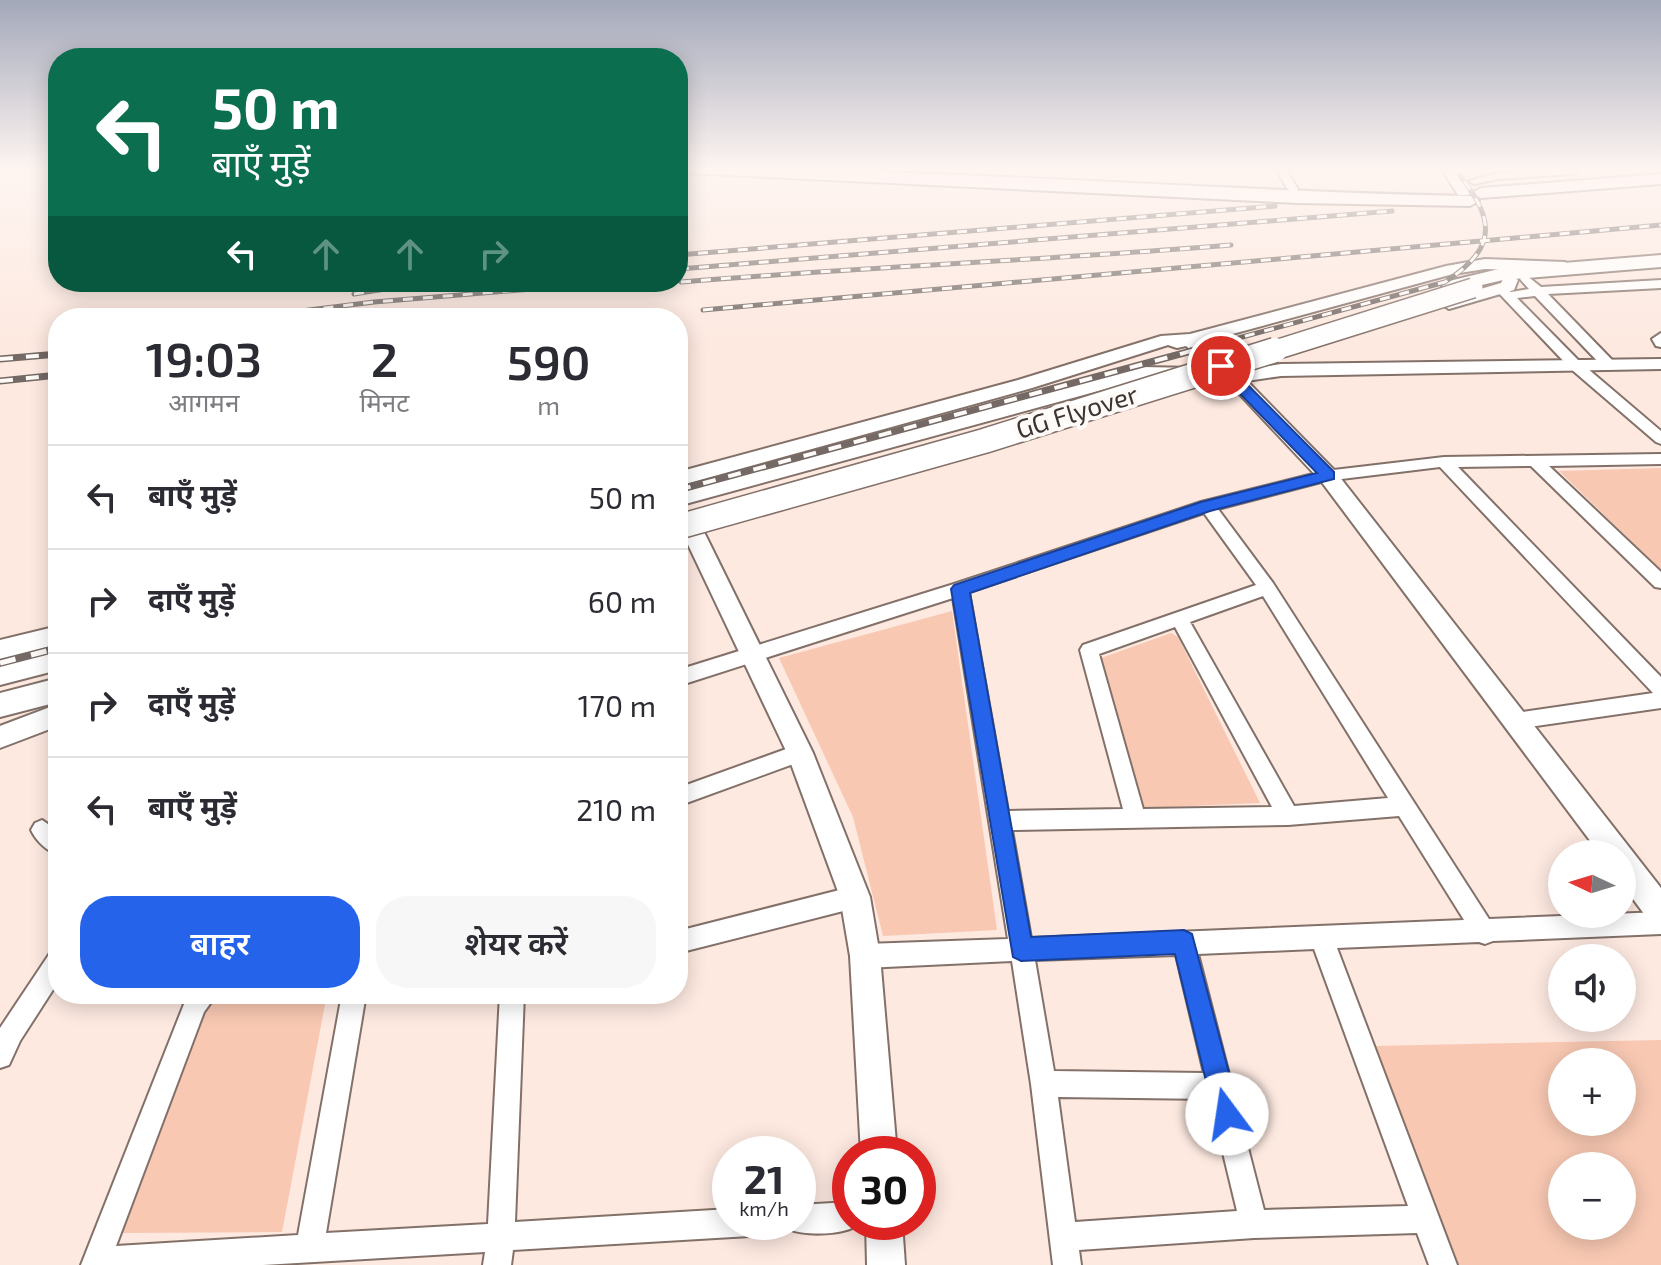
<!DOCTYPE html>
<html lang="hi">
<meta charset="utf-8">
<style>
body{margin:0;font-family:"Exo 2","Noto Sans Devanagari",sans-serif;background:#f7f7f7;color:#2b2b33;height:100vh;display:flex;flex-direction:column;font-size:30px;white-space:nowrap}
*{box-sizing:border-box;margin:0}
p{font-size:26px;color:#7c7c81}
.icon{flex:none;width:44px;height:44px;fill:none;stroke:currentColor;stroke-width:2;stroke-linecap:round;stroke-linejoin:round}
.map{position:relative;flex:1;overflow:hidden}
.panel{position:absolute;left:48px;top:308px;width:640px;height:696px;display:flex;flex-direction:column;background:#fff;border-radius:32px;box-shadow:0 4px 20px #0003}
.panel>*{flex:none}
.banner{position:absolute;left:48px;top:48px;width:640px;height:244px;border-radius:32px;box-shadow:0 4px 20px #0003;background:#0b6e4f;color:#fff;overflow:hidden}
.needle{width:52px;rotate:274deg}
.tools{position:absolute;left:1548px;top:840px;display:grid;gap:16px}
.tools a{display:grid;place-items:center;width:88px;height:88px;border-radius:50%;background:#fff;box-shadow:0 4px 20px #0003;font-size:40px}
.speed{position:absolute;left:712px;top:1136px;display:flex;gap:16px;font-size:40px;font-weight:700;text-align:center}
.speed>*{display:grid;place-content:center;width:104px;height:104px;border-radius:50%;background:#fff;box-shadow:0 4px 20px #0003;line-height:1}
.speed small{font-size:20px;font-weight:400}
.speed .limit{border:12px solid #d22;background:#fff;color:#111}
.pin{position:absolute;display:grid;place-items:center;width:68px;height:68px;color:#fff;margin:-34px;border:4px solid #fff;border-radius:50%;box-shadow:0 2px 8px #0007}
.me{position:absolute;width:88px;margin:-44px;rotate:346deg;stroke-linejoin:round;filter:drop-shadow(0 0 6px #0008)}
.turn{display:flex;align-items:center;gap:28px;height:168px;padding:0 32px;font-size:36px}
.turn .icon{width:104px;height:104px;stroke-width:2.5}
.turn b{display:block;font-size:56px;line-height:68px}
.lanes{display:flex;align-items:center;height:76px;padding:0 32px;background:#0003;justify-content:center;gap:40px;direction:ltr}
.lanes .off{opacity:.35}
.eta{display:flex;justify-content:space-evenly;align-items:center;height:136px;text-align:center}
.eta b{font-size:48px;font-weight:600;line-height:56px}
.action{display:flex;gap:16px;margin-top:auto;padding:16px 32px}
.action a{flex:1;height:92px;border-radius:32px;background:#2563eb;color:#fff;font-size:32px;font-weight:600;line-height:92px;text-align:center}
.action a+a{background:#f7f7f7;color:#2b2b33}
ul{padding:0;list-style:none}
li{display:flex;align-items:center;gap:24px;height:104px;padding:0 32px;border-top:2px solid #e1e1e2}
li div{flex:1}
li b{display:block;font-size:30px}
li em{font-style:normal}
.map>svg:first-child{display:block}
.green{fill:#f8c8b2;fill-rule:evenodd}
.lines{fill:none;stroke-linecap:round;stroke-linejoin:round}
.street-casing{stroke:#837169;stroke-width:4}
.secondary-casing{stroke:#837169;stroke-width:4}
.primary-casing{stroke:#837169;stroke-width:4}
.street{fill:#fff;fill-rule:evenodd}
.secondary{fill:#fff;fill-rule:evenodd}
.primary{fill:#fff;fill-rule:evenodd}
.rail-far2-casing{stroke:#746964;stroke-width:5}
.rail-far1-casing{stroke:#746964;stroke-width:7}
.rail-casing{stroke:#746964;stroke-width:8}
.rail-far2{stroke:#fefaf8;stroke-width:3;stroke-dasharray:10;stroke-linecap:butt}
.rail-far1{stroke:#fefaf8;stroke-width:4;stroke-dasharray:13;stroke-linecap:butt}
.rail{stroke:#fefaf8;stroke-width:5;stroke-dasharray:16;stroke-linecap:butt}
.primary-bridge-far1-casing{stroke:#837169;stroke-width:22;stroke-linecap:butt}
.primary-bridge-casing{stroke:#837169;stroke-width:27;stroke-linecap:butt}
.primary-bridge-far1{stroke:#fff;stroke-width:19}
.primary-bridge{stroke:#fff;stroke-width:24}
.route{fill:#2563eb;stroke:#184099;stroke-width:2}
.labels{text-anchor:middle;stroke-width:8;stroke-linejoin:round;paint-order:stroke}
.street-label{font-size:26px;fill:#3c3431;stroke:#fefaf8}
</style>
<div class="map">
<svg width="1661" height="1265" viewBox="0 0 1661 1265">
<rect width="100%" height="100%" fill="#fde9e0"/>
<!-- green -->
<g class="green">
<path d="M1661 468V570L1559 471Z"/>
<path d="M952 611 997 930 883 936 853 817 779 658Z"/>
<path d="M1171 633 1178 637 1260 803 1144 808 1101 658Z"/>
<path d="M220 994H327L282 1232 121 1233 204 1014Z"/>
<path d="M1661 1040V1265H1457L1375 1046ZM1622 1062V1122H1562V1062ZM1562 1166H1622V1226H1562Z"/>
</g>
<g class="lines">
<defs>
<g id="street">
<path d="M1275 168H1285L1298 189 1297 191H1289Z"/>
<path d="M1567 168H1577L1578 171 1573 174 1498 179 1474 184 1469 181 1498 173Z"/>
<path d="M1526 275 1541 287 1661 280V288L1548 294 1614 362 1616 365 1609 369 1604 368 1535 296 1517 298 1581 363 1661 431V444L1656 442 1571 369 1494 288 1500 284 1511 292 1529 289 1520 279Z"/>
<path d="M1661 333V347L1656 346 1652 339Z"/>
<path d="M1661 454V464L1549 466 1661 572V588L1655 587 1531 466 1458 467 1661 677V708L1516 729 1509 727 1506 721 1509 715 1516 713 1653 693 1440 467 1325 481 1218 509 1273 583 1489 919 1661 912V934L1493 941 1485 944 1479 942 1337 948 1457 1265H1429L1417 1233 1254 1238 1079 1250 1081 1265H1053L1031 1084 1012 961 865 968 857 964 853 956 857 948 865 944 1008 939 953 598 678 686V670L954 584 1201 502 1325 471 1444 457ZM1204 513 1256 585 1083 645 1080 650 1123 809 1008 811 969 592ZM1263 596 1388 798 1294 806 1190 622ZM1175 627 1272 807 1143 809 1099 654ZM1399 816 1464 920 1031 938 1012 830 1288 825ZM1314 949 1408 1206 1264 1210 1198 954ZM1176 955 1204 1073 1054 1071 1035 960ZM1058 1097 1210 1099 1237 1211 1075 1222Z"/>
<path d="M800 744 807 747 810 753 807 759 678 806V788Z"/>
<path d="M42 820 58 831V855C47 851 36 841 31 830L35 823Z"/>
<path d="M855 886 863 889 866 897 863 905 855 908 678 953V931Z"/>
<path d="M58 949V982L20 1041 9 1065 0 1068V1028L50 953Z"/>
<path d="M188 994H217L204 1012 116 1246 298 1235 342 994H366L326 1233 488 1224 500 994H524L515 1222 730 1209V1222H764L760 1232 750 1236 513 1250 511 1265H483L485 1252 263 1265H81Z"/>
<path d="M850 1202V1222H861C849 1236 805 1236 788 1229L786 1222H798V1205Z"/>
</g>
<g id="secondary">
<path d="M1441 168H1455L1470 192 1468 195H1458Z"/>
<path d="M1485 259 1565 262 1573 267 1565 272 1485 269 1453 274 1203 342 1237 371 1281 364 1661 359V369L1281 376 1247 381 1335 471 1661 888V927L1650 922 1622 884V854H1600L1321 481 1229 383H1214L1212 379 1219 374 1186 346 1177 348 1168 345 1032 388 678 486V472L1018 380 1161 336 1190 334 1446 266Z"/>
<path d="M1510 275 1518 280 1514 290 1449 309 1441 304 1443 300 1501 283 1504 277Z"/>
<path d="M1141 367 1199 368 1208 374 1199 380 1142 379 678 506V492Z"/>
<path d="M694 526 702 529 705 534 813 753 870 897 880 956 897 1154H861L850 956 840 897 787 753 683 534 686 529Z"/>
<path d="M58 626V644L0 660V640Z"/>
<path d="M58 650V670L0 685V665Z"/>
<path d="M58 704V726L0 748V726Z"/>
<path d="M866 1222H902L905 1265H867Z"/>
</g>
<g id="primary">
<path d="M679 168C943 168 1206 191 1470 196L1479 201 1470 206 1297 203 687 173Z"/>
<path d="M1661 174V184L1481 198 1472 193 1481 188Z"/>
<path d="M1661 255V267L1503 280 1452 292 1442 286 1445 282 1503 268Z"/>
<path d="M58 678V702L0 717V693Z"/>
</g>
</defs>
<!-- street casing -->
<use href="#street" class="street-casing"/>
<!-- secondary casing -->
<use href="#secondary" class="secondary-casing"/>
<!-- primary casing -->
<use href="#primary" class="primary-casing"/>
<!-- street -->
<use href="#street" class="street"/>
<!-- secondary -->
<use href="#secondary" class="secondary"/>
<!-- primary -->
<use href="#primary" class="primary"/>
<defs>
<g id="rail-far2">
<path d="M678 255 1275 206"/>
<path d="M679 269 1392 211"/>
<path d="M681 282C864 267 1048 260 1231 245"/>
<path d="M607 289 659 284"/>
<path d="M354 294 429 282"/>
<path d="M703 310 1661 225"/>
<path d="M244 318 374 302 617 282"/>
<path d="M616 318 642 316"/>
<path d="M1187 352 1445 282C1502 245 1493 216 1454 168"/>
</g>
<g id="rail-far1">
<path d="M0 359 58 354"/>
<path d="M0 381 58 375"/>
<path d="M678 490 1195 350"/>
</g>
<path id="rail" d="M0 663 58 648"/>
</defs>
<!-- rail-far2 casing -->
<use href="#rail-far2" class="rail-far2-casing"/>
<!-- rail-far1 casing -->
<use href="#rail-far1" class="rail-far1-casing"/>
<!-- rail casing -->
<use href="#rail" class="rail-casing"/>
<!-- rail-far2 -->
<use href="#rail-far2" class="rail-far2"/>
<!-- rail-far1 -->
<use href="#rail-far1" class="rail-far1"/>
<!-- rail -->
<use href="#rail" class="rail"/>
<defs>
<path id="primary-bridge-far1" d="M1269 352 1473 288"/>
<path id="primary-bridge" d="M678 527 984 441 1275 350"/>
</defs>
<!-- primary-bridge-far1 casing -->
<use href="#primary-bridge-far1" class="primary-bridge-far1-casing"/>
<!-- primary-bridge casing -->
<use href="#primary-bridge" class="primary-bridge-casing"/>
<!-- primary-bridge-far1 -->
<use href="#primary-bridge-far1" class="primary-bridge-far1"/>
<!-- primary-bridge -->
<use href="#primary-bridge" class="primary-bridge"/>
</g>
<!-- sky -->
<linearGradient id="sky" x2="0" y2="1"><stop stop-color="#a3a8ba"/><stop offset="0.49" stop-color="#fef5f1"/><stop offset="1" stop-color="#fef5f1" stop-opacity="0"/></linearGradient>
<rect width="1661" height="345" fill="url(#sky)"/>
<!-- route -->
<path class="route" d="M1221 362 1226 363 1334 472V479L1210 511 970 593 1031 937 1184 930 1192 934 1240 1114 1237 1123 1227 1127 1218 1123 1214 1114 1175 954 1021 961 1013 957 951 589 954 585 1201 502 1317 473 1216 369V363Z"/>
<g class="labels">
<!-- street labels -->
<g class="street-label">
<text transform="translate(1077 412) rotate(-17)" y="9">GG Flyover</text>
</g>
</g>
</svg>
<div class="tools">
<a><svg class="needle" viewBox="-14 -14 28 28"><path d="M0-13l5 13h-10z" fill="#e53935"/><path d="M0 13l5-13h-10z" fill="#7c7c81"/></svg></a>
<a><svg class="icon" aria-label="sound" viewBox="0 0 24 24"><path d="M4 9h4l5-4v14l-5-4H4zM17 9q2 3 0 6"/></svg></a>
<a>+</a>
<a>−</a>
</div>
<div class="speed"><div>21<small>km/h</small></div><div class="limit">30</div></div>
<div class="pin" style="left:1221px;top:366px;background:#d93025"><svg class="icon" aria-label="arrive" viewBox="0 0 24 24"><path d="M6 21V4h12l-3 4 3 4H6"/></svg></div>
<svg class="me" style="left:1227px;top:1114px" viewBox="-20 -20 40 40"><circle r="19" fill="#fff"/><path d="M0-13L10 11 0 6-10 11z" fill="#2563eb"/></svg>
<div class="banner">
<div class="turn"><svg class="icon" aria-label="left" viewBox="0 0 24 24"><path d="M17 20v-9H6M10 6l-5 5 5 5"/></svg><div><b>50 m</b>बाएँ मुड़ें</div></div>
<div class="lanes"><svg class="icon" aria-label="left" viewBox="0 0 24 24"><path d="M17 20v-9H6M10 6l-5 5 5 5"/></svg><svg class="icon off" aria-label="ahead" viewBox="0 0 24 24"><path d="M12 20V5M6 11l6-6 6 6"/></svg><svg class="icon off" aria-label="ahead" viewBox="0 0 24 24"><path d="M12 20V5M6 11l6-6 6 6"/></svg><svg class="icon off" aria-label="right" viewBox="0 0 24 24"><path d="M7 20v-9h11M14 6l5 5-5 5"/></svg></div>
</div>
<section class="panel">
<div class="eta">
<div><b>19:03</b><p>आगमन</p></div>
<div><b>2</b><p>मिनट</p></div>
<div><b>590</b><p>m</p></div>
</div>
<ul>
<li><svg class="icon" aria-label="left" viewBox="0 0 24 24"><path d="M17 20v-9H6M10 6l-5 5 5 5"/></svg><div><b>बाएँ मुड़ें</b></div><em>50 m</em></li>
<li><svg class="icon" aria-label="right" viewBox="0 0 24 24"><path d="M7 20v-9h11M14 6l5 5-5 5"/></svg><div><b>दाएँ मुड़ें</b></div><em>60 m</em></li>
<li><svg class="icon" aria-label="right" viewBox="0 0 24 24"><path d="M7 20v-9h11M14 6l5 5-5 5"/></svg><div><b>दाएँ मुड़ें</b></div><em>170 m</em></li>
<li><svg class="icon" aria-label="left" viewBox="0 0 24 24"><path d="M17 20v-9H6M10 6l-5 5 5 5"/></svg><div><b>बाएँ मुड़ें</b></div><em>210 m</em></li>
</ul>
<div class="action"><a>बाहर</a><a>शेयर करें</a></div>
</section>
</div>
